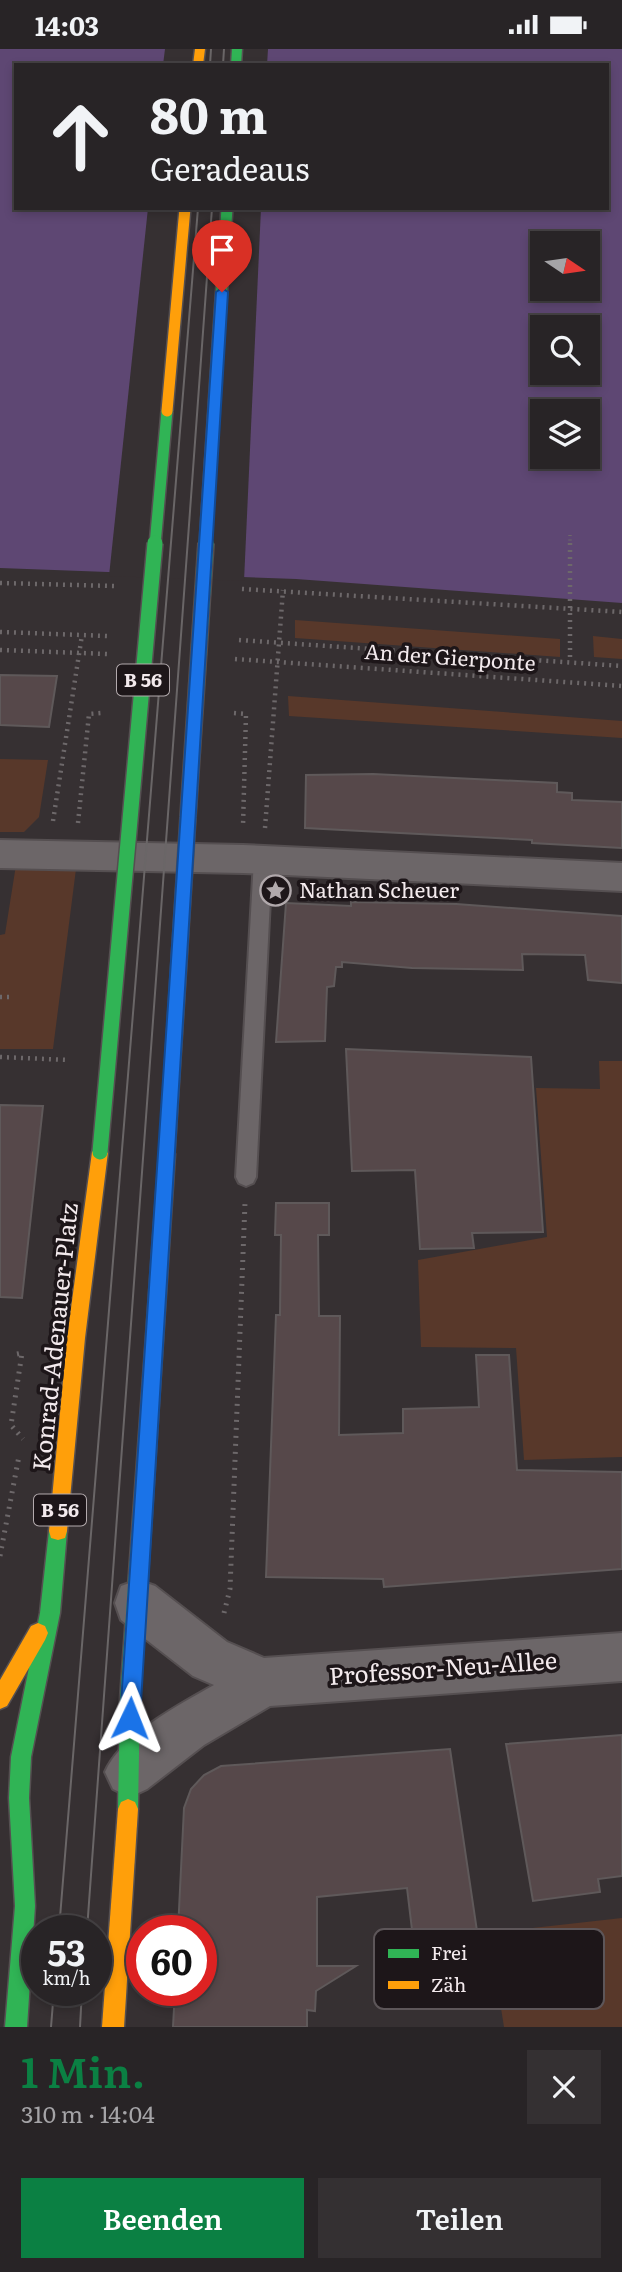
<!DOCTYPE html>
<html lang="de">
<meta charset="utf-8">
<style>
body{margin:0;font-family:Literata,serif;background:#343032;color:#f1f3f6;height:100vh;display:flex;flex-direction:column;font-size:26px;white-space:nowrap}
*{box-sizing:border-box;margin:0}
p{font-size:23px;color:#a5a4a7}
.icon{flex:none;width:38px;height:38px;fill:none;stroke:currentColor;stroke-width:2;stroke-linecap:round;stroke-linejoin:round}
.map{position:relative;height:1978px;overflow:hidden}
.side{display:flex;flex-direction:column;background:#282426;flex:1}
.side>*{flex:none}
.banner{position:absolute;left:14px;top:14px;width:595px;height:147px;border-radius:0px;box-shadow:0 4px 10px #0003,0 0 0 2px #444143;background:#282426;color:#f1f3f6;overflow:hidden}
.needle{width:46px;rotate:103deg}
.tools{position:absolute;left:530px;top:182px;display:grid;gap:14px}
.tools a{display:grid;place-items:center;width:70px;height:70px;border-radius:0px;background:#282426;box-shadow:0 4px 10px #0003,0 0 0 2px #444143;font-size:35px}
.speed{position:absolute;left:21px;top:1866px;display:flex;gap:14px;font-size:35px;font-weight:700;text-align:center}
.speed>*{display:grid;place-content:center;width:91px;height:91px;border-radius:50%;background:#282426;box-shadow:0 4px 10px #0003,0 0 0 2px #444143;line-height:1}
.speed small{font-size:18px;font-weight:400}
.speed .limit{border:10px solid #d22;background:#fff;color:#111}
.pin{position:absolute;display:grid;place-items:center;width:60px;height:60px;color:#fff;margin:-72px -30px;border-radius:50% 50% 50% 0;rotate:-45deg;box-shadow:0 0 7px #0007}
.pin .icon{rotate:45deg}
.me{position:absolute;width:77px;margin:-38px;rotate:2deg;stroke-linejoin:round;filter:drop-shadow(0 0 5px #0008)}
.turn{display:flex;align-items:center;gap:24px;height:147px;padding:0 21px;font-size:32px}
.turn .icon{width:91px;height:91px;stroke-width:2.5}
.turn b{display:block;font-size:49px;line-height:60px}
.round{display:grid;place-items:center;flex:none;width:74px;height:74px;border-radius:0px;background:#343032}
.overview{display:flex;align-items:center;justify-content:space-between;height:119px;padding:0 21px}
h1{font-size:42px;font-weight:600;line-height:52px;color:#0b8043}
.button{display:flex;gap:14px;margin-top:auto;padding:14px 21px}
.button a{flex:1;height:80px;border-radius:0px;background:#0b8043;color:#fff;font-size:28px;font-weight:600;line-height:80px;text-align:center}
.button a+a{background:#343032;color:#f1f3f6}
.status{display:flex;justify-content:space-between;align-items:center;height:49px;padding:0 35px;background:#282426;direction:ltr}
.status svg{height:19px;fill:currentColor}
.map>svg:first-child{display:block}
.green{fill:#58382a}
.water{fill:#5e4773;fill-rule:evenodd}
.pier{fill:#363032}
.building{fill:#56484a;stroke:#5f595a;stroke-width:2}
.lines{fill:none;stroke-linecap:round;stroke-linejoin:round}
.lane-casing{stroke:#554f51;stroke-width:4}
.street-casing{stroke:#554f51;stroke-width:4}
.fast-casing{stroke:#554f51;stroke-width:3}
.slow-casing{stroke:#554f51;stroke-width:3}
.path-far2{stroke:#6d686a;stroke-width:3.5;stroke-dasharray:1 3.5;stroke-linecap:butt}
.path-far1{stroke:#6d686a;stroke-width:4.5;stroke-dasharray:2 5;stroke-linecap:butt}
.path{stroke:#6d686a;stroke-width:5;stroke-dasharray:2 6;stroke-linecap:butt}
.lane{fill:#6c6668;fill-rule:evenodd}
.street{fill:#6c6668;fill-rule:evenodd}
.fast{fill:#30b455;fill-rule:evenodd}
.slow{fill:#ff9f0a;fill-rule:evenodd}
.tram{stroke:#6a6667;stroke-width:2}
.fast-bridge-far1-casing{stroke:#554f51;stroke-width:14;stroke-linecap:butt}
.fast-bridge-casing{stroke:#554f51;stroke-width:18;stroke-linecap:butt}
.slow-bridge-far1-casing{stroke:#554f51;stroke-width:14;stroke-linecap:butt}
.slow-bridge-casing{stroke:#554f51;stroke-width:18;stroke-linecap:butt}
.fast-bridge-far1{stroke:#30b455;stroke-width:11}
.fast-bridge{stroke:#30b455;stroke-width:15}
.slow-bridge-far1{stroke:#ff9f0a;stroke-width:11}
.slow-bridge{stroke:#ff9f0a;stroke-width:15}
.route{fill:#1a73e8;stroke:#114b97;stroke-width:2}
.labels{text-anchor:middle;stroke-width:7;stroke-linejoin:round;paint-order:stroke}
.shield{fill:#1d1619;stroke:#b3aaad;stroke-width:2}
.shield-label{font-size:19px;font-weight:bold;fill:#f3eaed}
.street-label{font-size:21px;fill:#f3eaed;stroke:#1d1619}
.poi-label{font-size:21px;fill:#f3eaed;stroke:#1d1619;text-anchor:start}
.near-street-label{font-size:24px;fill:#f3eaed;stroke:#1d1619}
.key{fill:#1d1619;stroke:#5d5659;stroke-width:2}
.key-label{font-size:19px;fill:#f3eaed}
</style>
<div class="status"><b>14:03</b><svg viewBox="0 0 49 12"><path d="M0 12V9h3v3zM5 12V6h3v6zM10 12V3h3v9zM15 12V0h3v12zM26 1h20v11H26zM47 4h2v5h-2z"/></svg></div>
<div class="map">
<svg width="622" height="1978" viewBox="0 0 622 1978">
<rect width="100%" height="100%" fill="#363032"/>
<!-- green -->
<g class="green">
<path d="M295 571 560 590V608L295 589Z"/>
<path d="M593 587 622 590V610L594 608Z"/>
<path d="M288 647 622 672V689L289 667Z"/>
<path d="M0 710 48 711 39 768 24 783H0Z"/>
<path d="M16 816 76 820 53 1000H0V886L5 885Z"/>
<path d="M599 1012H622V1408L524 1411 516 1299 421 1298 418 1211 547 1188 536 1039 600 1040Z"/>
<path d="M622 1869V1978H504L489 1884Z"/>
</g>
<!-- water -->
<path class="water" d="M0 0H622V554L296 530 0 519ZM16 16H607V159H16ZM542 194H588V240H542ZM542 278H588V324H542ZM542 362H588V408H542Z"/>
<!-- pier -->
<g class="pier">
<path d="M165 0H268L267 16H163Z"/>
<path d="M148 159H261L244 532 109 527Z"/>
</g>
<!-- building -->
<g class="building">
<path d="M0 626 57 627 49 678 0 676Z"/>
<path d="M373 725 557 734V743L572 744V751L622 753V799L532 794V791L305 779 306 726Z"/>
<path d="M351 853 456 855 622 867V934L588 931 585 906 522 905 523 921 412 919 342 913V918H336L334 937 327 938 325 992 276 993 286 854 351 857Z"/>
<path d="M346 1000 531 1008 543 1183 472 1184 474 1199 420 1200 415 1121 352 1122Z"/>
<path d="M0 1056 43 1057 22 1249 0 1248Z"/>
<path d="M276 1154H329V1186H318L319 1267H340L339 1386 403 1384V1360L479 1358 476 1306H509L517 1421 622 1423V1520L384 1538 383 1530 266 1528 276 1266H280L281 1186H275Z"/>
<path d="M622 1686V1827L598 1830 600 1843 533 1852 506 1695Z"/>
<path d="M450 1700 477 1882 413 1889 407 1839 317 1848V1917H356L316 1942 315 1962 307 1961V1978H173L175 1941H201V1881H178L184 1759 191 1740 204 1726 221 1717Z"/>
</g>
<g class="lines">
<defs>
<path id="lane" d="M263 804 272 811 256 1128 253 1134 246 1137 239 1134 236 1128 254 811Z"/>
<g id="street">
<path d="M0 791 243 796 622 814V842L243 824 0 819Z"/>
<path d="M138 1531 155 1537 227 1593 264 1609 622 1584V1632L270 1657 204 1696 147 1740 130 1748 113 1740 105 1723C121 1686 179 1656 214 1636L193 1627 121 1571 115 1554 121 1537Z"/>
</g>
<g id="fast">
<path d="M232 0H242L241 16H231Z"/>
<path d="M167 1098 173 1100 175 1105 140 1650 138 1760 135 1767 128 1770 121 1767 118 1760 120 1650 159 1105 161 1100Z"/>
<path d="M58 1473 65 1475 67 1482 60 1564 31 1708 29 1749 35 1857 27 1978H5L15 1857 9 1749 11 1708 40 1564 49 1482 51 1475Z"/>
</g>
<g id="slow">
<path d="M195 0H205L203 16H193Z"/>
<path d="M100 1096 106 1098 108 1103 85 1289 67 1482 65 1489 58 1491 51 1489 49 1482 67 1289 92 1103 94 1098Z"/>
<path d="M38 1574 45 1577 48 1584 45 1591 7 1657 0 1660V1631L31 1577Z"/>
<path d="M128 1750 135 1753 138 1760 124 1978H102L118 1760 121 1753Z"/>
</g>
</defs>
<!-- lane casing -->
<use href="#lane" class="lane-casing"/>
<!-- street casing -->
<use href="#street" class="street-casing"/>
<!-- fast casing -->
<use href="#fast" class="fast-casing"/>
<!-- slow casing -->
<use href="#slow" class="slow-casing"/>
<!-- path-far2 -->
<path class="path-far2" d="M570 486V496"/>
<!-- path-far1 -->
<g class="path-far1">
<path d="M570 494V613"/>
<path d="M0 534 114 537"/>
<path d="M242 540 622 563"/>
<path d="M0 583 108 587"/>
<path d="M239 591 622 617"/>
<path d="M0 601 108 605"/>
<path d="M235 610 622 637"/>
<path d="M234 664 246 665 243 777"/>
<path d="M53 772 82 586"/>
<path d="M78 774 89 665 101 664"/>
<path d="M265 779 283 541"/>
<path d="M0 948H10"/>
<path d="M0 1008 69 1011"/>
</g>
<!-- path -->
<g class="path">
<path d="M17 1305 22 1304 11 1376 23 1390"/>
<path d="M0 1507 19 1407"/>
<path d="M224 1564 230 1540 245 1154"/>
</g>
<!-- lane -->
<use href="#lane" class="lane"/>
<!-- street -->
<use href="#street" class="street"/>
<!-- fast -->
<use href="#fast" class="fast"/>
<!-- slow -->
<use href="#slow" class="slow"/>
<!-- tram -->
<g class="tram">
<path d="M210 16 211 0"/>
<path d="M223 16 224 0"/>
<path d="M59 1881 198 159"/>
<path d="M87 1881 212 159"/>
<path d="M51 1978 54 1941"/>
<path d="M80 1978 82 1941"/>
</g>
<defs>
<g id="fast-bridge-far1">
<path d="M155 496 167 362"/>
<path d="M205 496 227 159"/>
</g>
<g id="fast-bridge">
<path d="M188 768 206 494"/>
<path d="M100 1103 155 494"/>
</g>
<path id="slow-bridge-far1" d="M167 362 185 159"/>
<path id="slow-bridge" d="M167 1105 188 768"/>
</defs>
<!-- fast-bridge-far1 casing -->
<use href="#fast-bridge-far1" class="fast-bridge-far1-casing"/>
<!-- fast-bridge casing -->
<use href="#fast-bridge" class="fast-bridge-casing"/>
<!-- slow-bridge-far1 casing -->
<use href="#slow-bridge-far1" class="slow-bridge-far1-casing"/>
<!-- slow-bridge casing -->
<use href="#slow-bridge" class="slow-bridge-casing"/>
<!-- fast-bridge-far1 -->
<use href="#fast-bridge-far1" class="fast-bridge-far1"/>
<!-- fast-bridge -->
<use href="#fast-bridge" class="fast-bridge"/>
<!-- slow-bridge-far1 -->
<use href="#slow-bridge-far1" class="slow-bridge-far1"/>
<!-- slow-bridge -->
<use href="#slow-bridge" class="slow-bridge"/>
</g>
<!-- route -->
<path class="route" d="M222 239 228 243 140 1669 137 1676 130 1679 123 1676 120 1669 216 243Z"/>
<!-- icons -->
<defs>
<symbol id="sight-ring" viewBox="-11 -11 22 22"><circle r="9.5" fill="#1d1619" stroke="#b1a9ac" stroke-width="1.5"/><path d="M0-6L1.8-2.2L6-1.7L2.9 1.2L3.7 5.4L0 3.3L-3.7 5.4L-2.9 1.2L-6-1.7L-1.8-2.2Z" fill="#b1a9ac"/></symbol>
</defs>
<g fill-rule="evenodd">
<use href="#sight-ring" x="258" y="824" width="35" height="35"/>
</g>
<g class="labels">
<!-- shield labels -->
<g class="shield">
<rect x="117" y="615.5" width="52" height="31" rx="5"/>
<rect x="34" y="1445.5" width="52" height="31" rx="5"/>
</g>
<g class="shield-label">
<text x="143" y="638">B 56</text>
<text x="60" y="1468">B 56</text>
</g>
<!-- street labels -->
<g class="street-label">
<text transform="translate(450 609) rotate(4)" y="7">An der Gierponte</text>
</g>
<!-- poi labels -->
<g class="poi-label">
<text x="299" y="849">Nathan Scheuer</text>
</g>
<!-- near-street labels -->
<g class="near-street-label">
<text transform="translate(56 1288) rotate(-84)" y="8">Konrad-Adenauer-Platz</text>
<text transform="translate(443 1620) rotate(-4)" y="8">Professor-Neu-Allee</text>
</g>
</g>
<!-- legend -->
<rect x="374" y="1880" width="230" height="80" rx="10" class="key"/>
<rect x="388" y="1900" width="31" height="9" fill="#30b455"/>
<rect x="388" y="1932" width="31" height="8" fill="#ff9f0a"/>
<g class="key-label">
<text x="431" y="1911">Frei</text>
<text x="431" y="1943">Zäh</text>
</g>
</svg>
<div class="tools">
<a><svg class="needle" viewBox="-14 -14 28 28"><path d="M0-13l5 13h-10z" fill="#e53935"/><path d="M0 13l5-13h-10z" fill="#a5a4a7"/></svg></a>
<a><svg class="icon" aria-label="search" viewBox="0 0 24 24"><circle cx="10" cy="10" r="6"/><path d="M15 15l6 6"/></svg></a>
<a><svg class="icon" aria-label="layers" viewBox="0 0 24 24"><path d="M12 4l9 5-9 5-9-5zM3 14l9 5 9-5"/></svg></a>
</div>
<div class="speed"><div>53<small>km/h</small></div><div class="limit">60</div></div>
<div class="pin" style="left:222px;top:243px;background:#d93025"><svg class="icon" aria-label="arrive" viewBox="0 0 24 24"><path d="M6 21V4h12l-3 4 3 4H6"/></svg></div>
<svg class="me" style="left:130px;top:1669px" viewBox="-20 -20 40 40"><path d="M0-17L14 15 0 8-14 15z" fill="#1a73e8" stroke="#fff" stroke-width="4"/></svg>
<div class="banner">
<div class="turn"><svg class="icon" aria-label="ahead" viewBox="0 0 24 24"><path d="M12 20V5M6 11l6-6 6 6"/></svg><div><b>80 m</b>Geradeaus</div></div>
</div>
</div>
<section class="side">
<div class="overview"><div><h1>1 Min.</h1><p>310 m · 14:04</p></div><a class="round"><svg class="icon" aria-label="close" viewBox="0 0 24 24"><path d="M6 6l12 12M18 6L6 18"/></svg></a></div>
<div class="button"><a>Beenden</a><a>Teilen</a></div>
</section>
